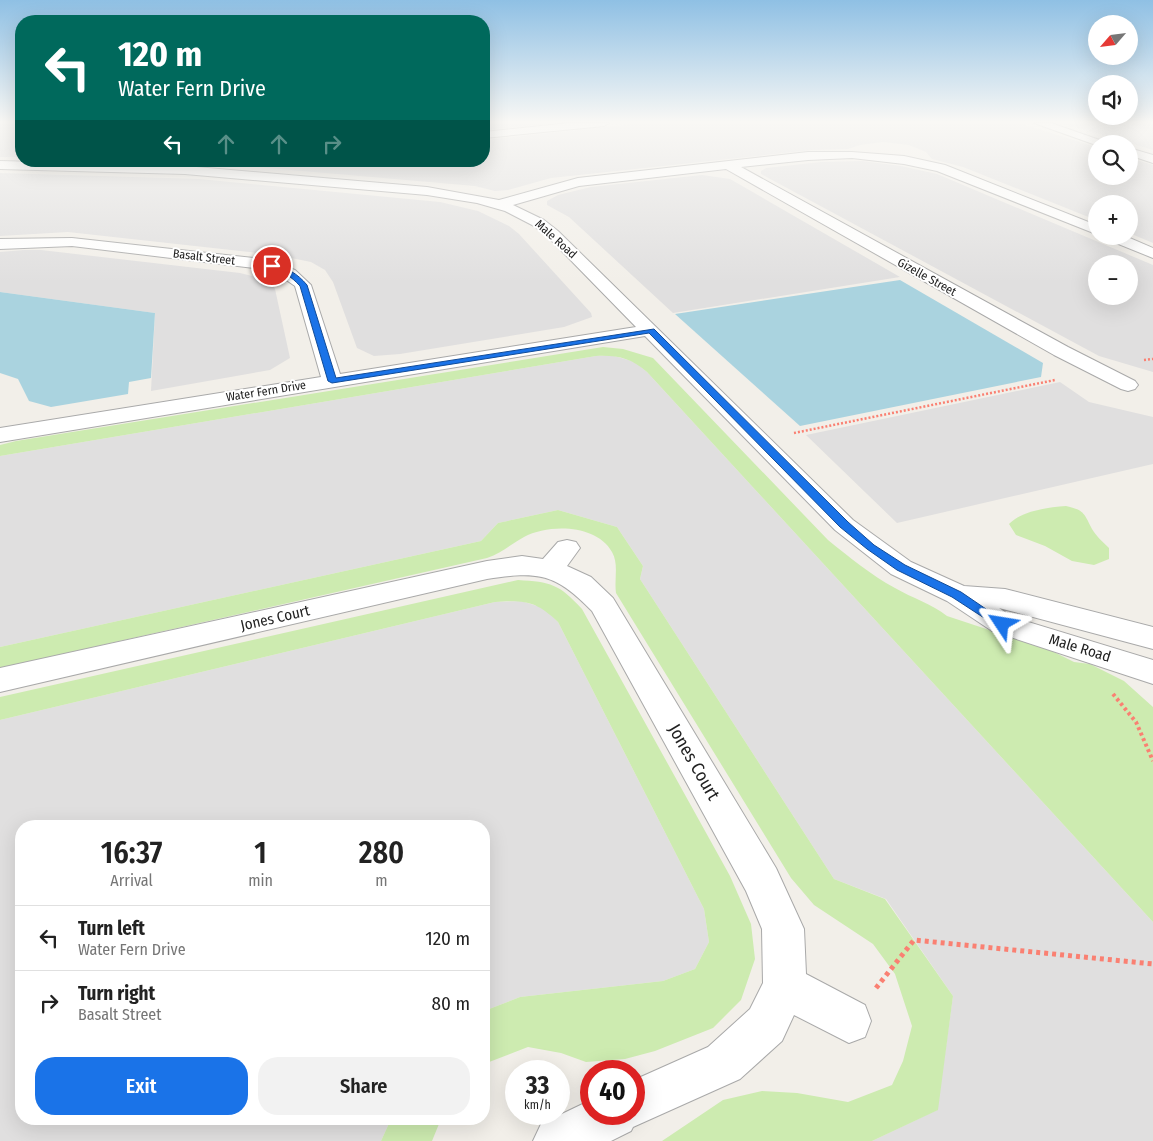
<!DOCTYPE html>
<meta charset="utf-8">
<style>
body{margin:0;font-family:"Fira Sans Condensed",sans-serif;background:#f2f2f2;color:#222;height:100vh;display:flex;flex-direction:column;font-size:19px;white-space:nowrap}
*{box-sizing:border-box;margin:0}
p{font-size:16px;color:#767676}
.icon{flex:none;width:28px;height:28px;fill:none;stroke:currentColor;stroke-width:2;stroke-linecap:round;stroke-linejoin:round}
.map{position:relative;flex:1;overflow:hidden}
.details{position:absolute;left:15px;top:820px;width:475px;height:305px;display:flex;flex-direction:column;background:#fff;border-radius:20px;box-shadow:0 5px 20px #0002}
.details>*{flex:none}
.hud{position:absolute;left:15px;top:15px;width:475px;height:152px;border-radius:20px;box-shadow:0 5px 20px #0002;background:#00695c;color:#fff;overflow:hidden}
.needle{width:32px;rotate:242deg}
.controls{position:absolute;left:1088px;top:15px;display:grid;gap:10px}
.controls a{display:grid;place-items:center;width:50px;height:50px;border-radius:50%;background:#fff;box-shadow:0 5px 20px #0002;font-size:25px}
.speed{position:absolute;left:505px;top:1060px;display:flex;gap:10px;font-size:25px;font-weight:700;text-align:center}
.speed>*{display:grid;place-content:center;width:65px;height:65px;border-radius:50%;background:#fff;box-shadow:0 5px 20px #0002;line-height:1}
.speed small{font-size:12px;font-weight:400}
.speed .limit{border:8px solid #d22;background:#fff;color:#111}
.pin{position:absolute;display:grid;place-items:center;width:42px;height:42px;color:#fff;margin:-21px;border:2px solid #fff;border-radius:50%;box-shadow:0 1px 5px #0007}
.me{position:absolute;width:55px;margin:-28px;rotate:303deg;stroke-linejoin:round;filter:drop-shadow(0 0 4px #0008)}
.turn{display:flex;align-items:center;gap:18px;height:105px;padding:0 20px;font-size:22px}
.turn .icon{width:65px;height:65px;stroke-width:2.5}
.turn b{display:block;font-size:35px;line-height:42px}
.lanes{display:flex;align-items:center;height:48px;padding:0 20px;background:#0003;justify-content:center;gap:25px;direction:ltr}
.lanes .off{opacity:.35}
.eta{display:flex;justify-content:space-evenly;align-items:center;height:85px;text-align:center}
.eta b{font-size:30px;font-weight:600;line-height:35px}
.button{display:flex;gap:10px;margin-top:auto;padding:10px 20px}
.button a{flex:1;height:58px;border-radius:20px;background:#1a73e8;color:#fff;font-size:20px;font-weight:600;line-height:58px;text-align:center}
.button a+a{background:#f2f2f2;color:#222}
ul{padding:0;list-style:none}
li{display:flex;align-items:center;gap:15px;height:65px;padding:0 20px;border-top:1px solid #e0e0e0}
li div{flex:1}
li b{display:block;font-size:19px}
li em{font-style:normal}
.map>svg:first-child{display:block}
.residential{fill:#e0dfdf;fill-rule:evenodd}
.grass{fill:#cdebb0}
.water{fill:#aad3df}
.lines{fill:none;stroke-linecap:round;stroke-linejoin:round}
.minor-casing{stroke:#a9a9a9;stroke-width:2}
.path-far2{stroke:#fa8072;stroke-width:2.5;stroke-dasharray:2 2;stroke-linecap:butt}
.path-far1{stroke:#fa8072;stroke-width:4;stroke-dasharray:3 3;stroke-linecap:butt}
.path{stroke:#fa8072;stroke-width:5;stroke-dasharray:4 4;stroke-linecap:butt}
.minor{fill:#fff;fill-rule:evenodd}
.route{fill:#1a73e8;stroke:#114b97}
.labels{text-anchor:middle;stroke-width:4;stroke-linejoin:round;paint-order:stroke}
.far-street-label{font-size:12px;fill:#222;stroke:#fff}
.street-label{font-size:15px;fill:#222;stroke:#fff}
.near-street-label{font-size:18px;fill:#222;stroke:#fff}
</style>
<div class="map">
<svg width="1153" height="1141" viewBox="0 0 1153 1141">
<rect width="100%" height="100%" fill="#f2efe9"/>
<!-- residential -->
<g class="residential">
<rect x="0" y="123" width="21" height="34"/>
<path d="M484 123H557L484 130Z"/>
<path d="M644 123H1019L1096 147V176H1129V158L1153 165V243L1129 233V204H1096V220L963 167 932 159 926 152 909 145 883 142 860 145 848 149 812 150 551 178 508 190 495 191 475 186 233 165 224 161H484V140Z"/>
<path d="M1058 123H1153V150L1083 129Z"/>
<path d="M862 161 901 166 937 174 1153 265V372L1099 356 761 174V171L766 168 821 162ZM1096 264H1129V296H1096Z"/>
<path d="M0 173 199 179 440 202 478 211 509 226 519 234 591 313 592 317 564 327 400 354 374 356 357 348 333 282 325 270 311 262 276 255 68 232 0 236Z"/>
<path d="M702 175 730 179 900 277 673 313 569 217 547 205V201L558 195 591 187Z"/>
<path d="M24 250H41L240 273 264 279 272 283 275 289 290 358 270 370 151 391 155 313 0 292V252Z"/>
<path d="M611 355 635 362 647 372 1153 922V1141H872L937 1110 953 996 886 899 834 879 640 579 643 566 617 527 558 510 498 523 481 541 0 647V456L596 356Z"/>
<path d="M1060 382 1089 402 1153 417V464L897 523 806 435Z"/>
<path d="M521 601 544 608 558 622 704 909 709 942 695 969 663 981 520 997 484 1011V826H21V1119H391L381 1141H0V720L495 602Z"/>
</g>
<!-- grass -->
<g class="grass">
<path d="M603 347 623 349 653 358 828 540C849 557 871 575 895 588 912 598 932 604 947 616L1050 650 1074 662 1090 664 1124 681 1153 707V922L647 372C631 358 617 355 596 356L0 456V445L16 441Z"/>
<path d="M1066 506C1084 510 1084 513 1092 529 1096 536 1103 542 1109 548V559L1094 565 1072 561 1045 546 1016 535 1009 524C1021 511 1049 507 1066 506Z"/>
<path d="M558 510 617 527 643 566 640 579 834 879 885 899 953 996 938 1110 872 1141H662L723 1100 762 1091 797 1093 848 1102 892 1085 903 1061 912 1026 895 974 873 944 814 905 791 878 616 593C614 579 619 564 612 552 596 524 549 524 524 537 511 544 502 553 487 558L0 668V647L481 541 498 523Z"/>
<path d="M518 580C551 582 559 584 582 609L730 876 751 924 755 959 741 1000 713 1028 655 1051 625 1059 586 1062 561 1053 528 1047 484 1064V1011L520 997 663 981 695 969 709 942 704 909 558 622C536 601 525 600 495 602L0 720V697Z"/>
<path d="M391 1119H441L432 1141H381Z"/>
</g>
<!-- water -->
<g class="water">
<path d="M900 280 1043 363 1041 377 800 426 675 314Z"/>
<path d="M0 292 155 313 151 378 129 382 128 394 51 407 29 401 18 379 0 373Z"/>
</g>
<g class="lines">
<defs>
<g id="minor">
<path d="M570 123H609L604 126 484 138V132Z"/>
<path d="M1034 123H1051L1111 144 1096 145Z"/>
<path d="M1129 148 1153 155V163L1129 155Z"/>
<path d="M808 152H852L904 156 945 165 1096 225V234L937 171 904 164 852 158 808 160 741 167 1068 347 1135 381 1138 385 1135 389 1128 391 1121 389 1054 355 726 169 579 186 513 205 544 220 558 231 853 520 911 562 964 586 1005 589 1153 627V649L999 608 1012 617 1153 660V684L992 631 947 601 891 574 835 530 645 336 0 442V428L321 377 295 286 279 275 262 269 72 246 0 249V239L72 238 262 259 295 270 311 285 340 374 636 327 548 237 534 226 505 211 477 203 427 195 185 174 0 169V161L185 166 427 187 499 200 578 178Z"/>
<path d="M1104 236H1125L1153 248V258L1106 239Z"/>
<path d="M567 540 576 542 580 548 567 566 591 577 613 598 776 868 804 929 806 974 865 1005 871 1021 865 1037 849 1043 794 1015 782 1041 740 1079 633 1127 631 1131 611 1141H533L541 1124 591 1100V1114H634V1080L708 1047 750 1009 763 983 762 929 746 891 592 611C555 573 538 571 487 579L0 692V668L487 561 522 556 543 559 558 542Z"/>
</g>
</defs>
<!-- minor casing -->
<use href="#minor" class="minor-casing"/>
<!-- path-far2 -->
<g class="path-far2">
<path d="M1144 360 1153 359"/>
<path d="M794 433 1055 380"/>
</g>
<!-- path-far1 -->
<path class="path-far1" d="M1113 694 1136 722 1153 761"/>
<!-- path -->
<path class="path" d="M876 988 914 940 1153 964"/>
<!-- minor -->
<use href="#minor" class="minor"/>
</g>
<!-- sky -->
<linearGradient id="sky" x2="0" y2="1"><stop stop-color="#8fc0e4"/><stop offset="0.43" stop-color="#f9f8f5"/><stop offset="1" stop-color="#f9f8f5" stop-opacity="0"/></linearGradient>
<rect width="1153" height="283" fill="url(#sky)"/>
<!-- route -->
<path class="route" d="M272 264C287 268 297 273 307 285L336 378 654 329 848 522 874 545 905 565 961 592 1008 624 1002 628 998 627 952 597 897 570 867 549 840 527 649 333 332 383 328 381 300 286C291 276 282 271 270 268Z"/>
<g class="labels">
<!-- far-street labels -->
<g class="far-street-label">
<text transform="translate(556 239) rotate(42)" y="4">Male Road</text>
<text transform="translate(204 257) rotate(7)" y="4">Basalt Street</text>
<text transform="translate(927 277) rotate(29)" y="4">Gizelle Street</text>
<text transform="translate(266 391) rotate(-9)" y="4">Water Fern Drive</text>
</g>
<!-- street labels -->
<g class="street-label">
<text transform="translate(275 618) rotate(-13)" y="5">Jones Court</text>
<text transform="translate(1080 648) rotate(17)" y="5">Male Road</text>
</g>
<!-- near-street labels -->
<g class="near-street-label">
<text transform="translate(694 762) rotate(60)" y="6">Jones Court</text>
</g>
</g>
</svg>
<div class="controls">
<a><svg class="needle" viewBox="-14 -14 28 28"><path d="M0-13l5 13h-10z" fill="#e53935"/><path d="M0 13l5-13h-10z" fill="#767676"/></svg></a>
<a><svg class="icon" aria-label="sound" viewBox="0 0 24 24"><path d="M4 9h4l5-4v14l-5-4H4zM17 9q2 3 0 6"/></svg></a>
<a><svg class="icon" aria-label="search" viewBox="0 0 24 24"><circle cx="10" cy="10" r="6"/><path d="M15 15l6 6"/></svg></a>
<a>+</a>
<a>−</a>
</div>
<div class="speed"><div>33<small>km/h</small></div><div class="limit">40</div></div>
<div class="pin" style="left:272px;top:266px;background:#d93025"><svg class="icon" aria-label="arrive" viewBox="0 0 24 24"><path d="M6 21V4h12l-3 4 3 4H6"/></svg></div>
<svg class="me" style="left:1002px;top:624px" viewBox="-20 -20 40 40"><path d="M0-17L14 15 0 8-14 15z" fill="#1a73e8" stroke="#fff" stroke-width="4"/></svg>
<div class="hud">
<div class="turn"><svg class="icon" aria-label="left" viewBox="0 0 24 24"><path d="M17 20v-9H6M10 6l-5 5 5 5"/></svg><div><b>120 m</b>Water Fern Drive</div></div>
<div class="lanes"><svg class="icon" aria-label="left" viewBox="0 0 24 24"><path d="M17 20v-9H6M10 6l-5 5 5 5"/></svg><svg class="icon off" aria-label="ahead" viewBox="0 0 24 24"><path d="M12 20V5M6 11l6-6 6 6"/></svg><svg class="icon off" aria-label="ahead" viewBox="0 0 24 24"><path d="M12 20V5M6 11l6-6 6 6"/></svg><svg class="icon off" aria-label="right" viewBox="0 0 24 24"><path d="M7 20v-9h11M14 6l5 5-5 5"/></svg></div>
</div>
<section class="details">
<div class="eta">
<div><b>16:37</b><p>Arrival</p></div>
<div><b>1</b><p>min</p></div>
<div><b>280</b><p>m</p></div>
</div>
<ul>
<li><svg class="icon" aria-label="left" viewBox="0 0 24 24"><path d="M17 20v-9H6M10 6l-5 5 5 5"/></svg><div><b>Turn left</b><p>Water Fern Drive</p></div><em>120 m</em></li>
<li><svg class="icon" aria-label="right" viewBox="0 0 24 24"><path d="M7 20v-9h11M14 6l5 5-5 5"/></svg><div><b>Turn right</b><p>Basalt Street</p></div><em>80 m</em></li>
</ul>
<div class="button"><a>Exit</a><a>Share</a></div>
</section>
</div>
